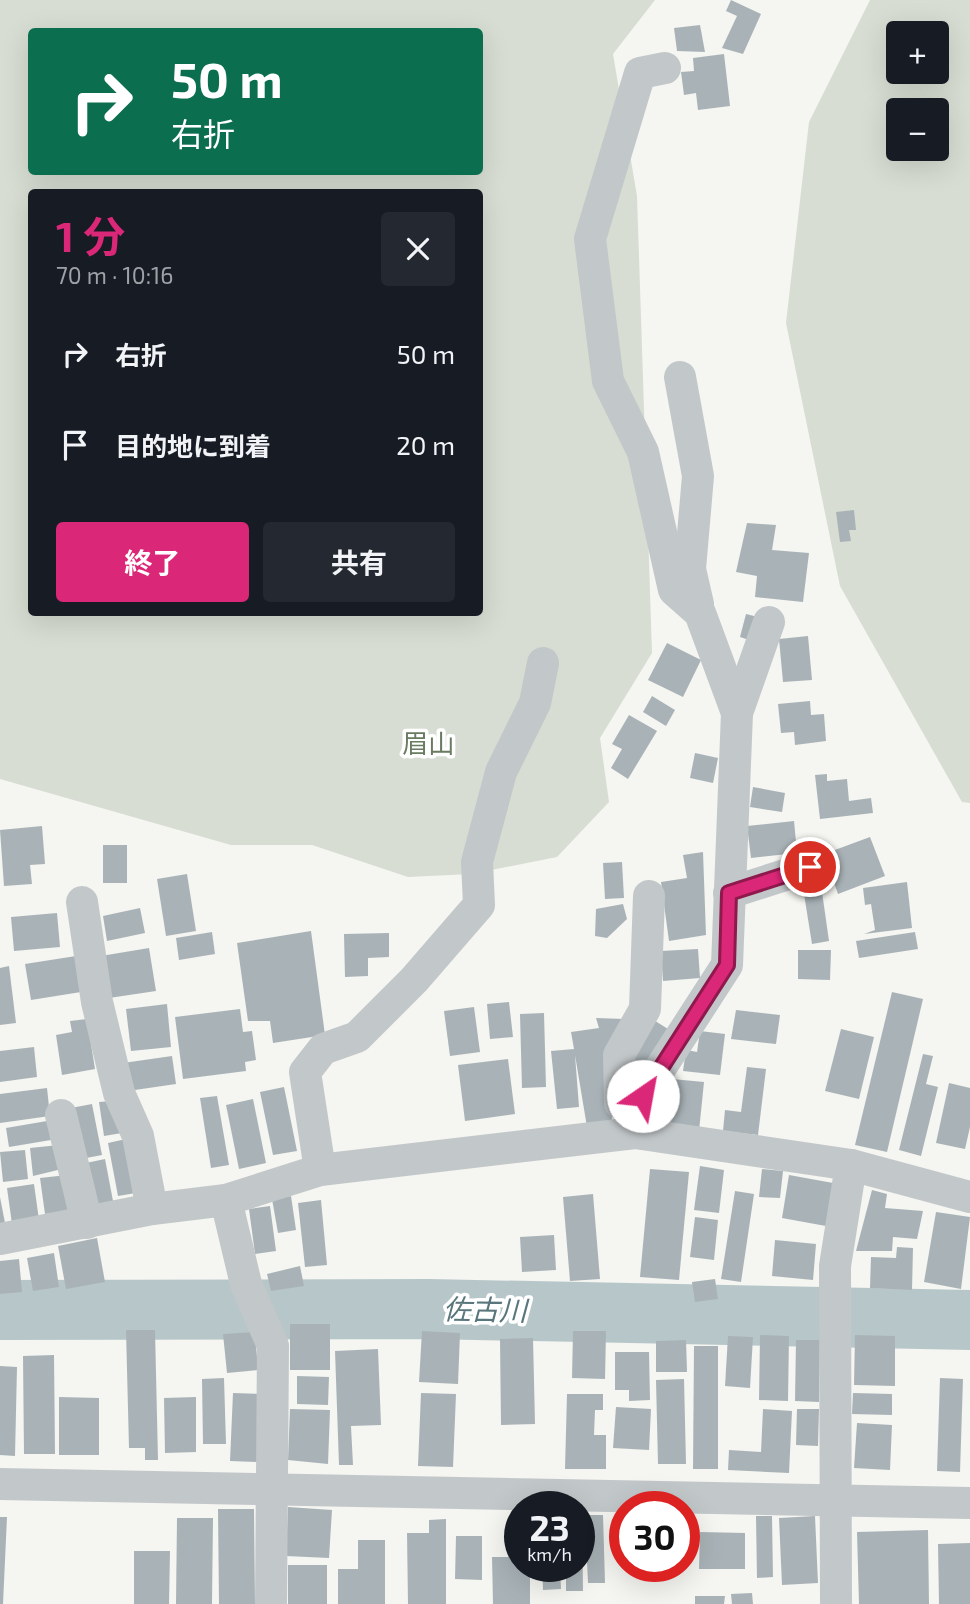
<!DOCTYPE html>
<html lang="ja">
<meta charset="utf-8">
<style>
body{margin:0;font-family:"Exo 2","Noto Sans JP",sans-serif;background:#242831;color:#f1f3f6;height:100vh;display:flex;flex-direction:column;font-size:26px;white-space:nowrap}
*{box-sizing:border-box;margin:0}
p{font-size:23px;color:#9ea1a6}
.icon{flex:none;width:38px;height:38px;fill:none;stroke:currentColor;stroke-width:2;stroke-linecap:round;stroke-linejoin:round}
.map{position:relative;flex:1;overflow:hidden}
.drawer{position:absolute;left:28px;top:189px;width:455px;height:427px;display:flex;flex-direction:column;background:#171b24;border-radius:7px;box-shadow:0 7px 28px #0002}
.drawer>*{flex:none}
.guide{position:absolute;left:28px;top:28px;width:455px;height:147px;border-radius:7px;box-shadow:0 7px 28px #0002;background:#0b6e4f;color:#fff;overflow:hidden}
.tools{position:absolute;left:886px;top:21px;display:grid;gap:14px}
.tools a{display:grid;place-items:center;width:63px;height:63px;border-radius:7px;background:#171b24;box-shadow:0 7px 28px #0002;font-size:35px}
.speed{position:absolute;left:504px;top:1491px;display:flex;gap:14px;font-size:35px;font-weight:700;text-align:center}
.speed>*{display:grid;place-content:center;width:91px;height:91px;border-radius:50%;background:#171b24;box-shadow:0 7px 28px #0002;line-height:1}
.speed small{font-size:18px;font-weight:400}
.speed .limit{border:10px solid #d22;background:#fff;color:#111}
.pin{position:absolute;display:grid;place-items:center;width:60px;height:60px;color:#fff;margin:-30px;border:4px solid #fff;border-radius:50%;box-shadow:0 2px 7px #0007}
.me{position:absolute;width:77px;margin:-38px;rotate:33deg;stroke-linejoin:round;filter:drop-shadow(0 0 5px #0008)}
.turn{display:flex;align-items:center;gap:24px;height:147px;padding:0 28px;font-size:32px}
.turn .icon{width:91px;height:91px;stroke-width:2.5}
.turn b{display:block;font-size:49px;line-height:60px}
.round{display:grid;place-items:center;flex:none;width:74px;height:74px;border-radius:7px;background:#242831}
.summary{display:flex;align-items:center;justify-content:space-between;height:119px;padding:0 28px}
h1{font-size:42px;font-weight:700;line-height:52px;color:#db2777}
.primary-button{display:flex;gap:14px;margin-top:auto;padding:14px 28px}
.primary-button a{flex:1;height:80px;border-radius:7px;background:#db2777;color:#fff;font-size:28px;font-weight:700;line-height:80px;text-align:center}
.primary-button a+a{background:#242831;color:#f1f3f6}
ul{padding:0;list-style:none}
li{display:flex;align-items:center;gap:21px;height:91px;padding:0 28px}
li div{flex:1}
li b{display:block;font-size:26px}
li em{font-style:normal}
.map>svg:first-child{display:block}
.green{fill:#d7ddd2;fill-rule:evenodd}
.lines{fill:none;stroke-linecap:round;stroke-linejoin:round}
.river{stroke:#b7c7c9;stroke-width:60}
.building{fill:#a9b3b7}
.minor{stroke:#c2c7c9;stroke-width:32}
.route-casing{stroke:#8e194d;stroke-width:18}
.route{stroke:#db2777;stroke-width:12}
.labels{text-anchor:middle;stroke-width:7;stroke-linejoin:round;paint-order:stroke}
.park-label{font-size:26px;fill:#697b61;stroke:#fff}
.water-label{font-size:28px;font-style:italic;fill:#58767b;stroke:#fff}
</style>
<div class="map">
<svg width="970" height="1604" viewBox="0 0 970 1604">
<rect width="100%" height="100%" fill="#f5f5f1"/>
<!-- green -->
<g class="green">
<path d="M0 0H655L613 54 637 196 652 653 600 738 609 802 557 857 471 874 408 877 312 845H231L0 779ZM32 32H480V172H32ZM32 192H480V612H32Z"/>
<path d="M870 0H970V803L962 802 840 586 786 323 809 122ZM898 33H936V72H898ZM898 110H936V149H898Z"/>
</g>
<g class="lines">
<!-- river -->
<path class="river" d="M0 1310 429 1309 970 1320"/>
</g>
<!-- building -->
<g class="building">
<path d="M731 0 761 14 743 54 722 48 737 16 726 11Z"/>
<path d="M700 25 705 52 677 51 674 28Z"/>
<path d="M724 54 730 106 698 110 696 93 684 95 681 72 694 71 693 58Z"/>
<path d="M854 510 856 530H849L851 541 840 542 836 512Z"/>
<path d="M747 523 776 525 772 550 809 553 803 602 755 597 757 576 736 572Z"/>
<path d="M746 614 758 617 752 641 740 637Z"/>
<path d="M808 636 812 680 783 682 779 639Z"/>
<path d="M667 643 701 660 683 697 648 680Z"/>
<path d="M652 696 675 710 666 726 643 712Z"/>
<path d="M810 701 811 715 824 714 826 741 795 745 794 732 781 733 778 704Z"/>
<path d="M629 715 657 731 628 779 611 768 622 749 612 744Z"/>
<path d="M695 753 718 758 713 783 690 778Z"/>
<path d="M827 774V781L847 779 849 801 871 798 873 813 820 819 815 775Z"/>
<path d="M753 787 785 793 782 812 750 807Z"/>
<path d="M794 821 797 853 751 858 747 826Z"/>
<path d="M42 826 45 864 30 865 32 884 4 886 0 830Z"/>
<path d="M870 837 885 876 838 894 824 854Z"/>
<rect x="103" y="845" width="24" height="38"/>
<path d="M703 852 706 935 669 941 661 882 687 878 683 855Z"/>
<path d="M622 862 624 898 605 899 603 863Z"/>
<path d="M187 874 196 931 166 936 157 879Z"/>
<path d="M907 882 912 928 864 934 875 930 871 904 865 905 863 888Z"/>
<path d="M822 892 829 941 812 944 804 894Z"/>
<path d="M623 904 627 919 607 938 595 936 596 909Z"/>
<path d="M140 908 145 933 107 941 103 916Z"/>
<path d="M57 913 60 947 14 951 11 917Z"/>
<path d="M311 931 325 1035 273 1043 270 1021H248L237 943Z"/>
<path d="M212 932 215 954 179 960 176 938Z"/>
<path d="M915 932 918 949 859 958 856 941Z"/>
<path d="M389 933V957L368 958V976L345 977 344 934Z"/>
<path d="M149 948 156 991 109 998 101 956Z"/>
<path d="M698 949 700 978 663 981 661 951Z"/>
<path d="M798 950H831L830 980 798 979Z"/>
<path d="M76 956 81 992 31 1000 25 964Z"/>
<path d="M9 966 16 1023 0 1025V968Z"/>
<path d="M892 992 923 999 887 1152 855 1145Z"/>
<path d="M509 1002 513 1037 490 1039 487 1004Z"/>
<path d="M167 1004 171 1047 131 1051 126 1009Z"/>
<path d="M474 1007 480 1052 450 1056 444 1011Z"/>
<path d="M240 1009 243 1032 252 1031 256 1060 245 1062 246 1071 183 1079 175 1017Z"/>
<path d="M736 1010 780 1015 776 1044 731 1039Z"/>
<path d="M544 1013 546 1087 522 1088 520 1014Z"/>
<path d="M596 1018 625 1019 609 1044 612 1122 587 1127 575 1055 579 1107 557 1109 551 1051 574 1049 571 1032 599 1028Z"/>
<path d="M87 1019 95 1069 62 1075 56 1035 72 1032 70 1021Z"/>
<path d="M652 1019 668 1029 640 1086 625 1083 628 1057Z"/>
<path d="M841 1029 874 1037 859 1099 825 1091Z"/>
<path d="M700 1031 725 1034 720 1075 683 1071 686 1050 697 1052Z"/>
<path d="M34 1047 37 1077 0 1082V1051Z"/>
<path d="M923 1054 933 1056 926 1084 938 1087 921 1156 899 1150Z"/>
<path d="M172 1056 176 1084 128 1091 123 1063Z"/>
<path d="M508 1059 515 1114 465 1121 458 1065Z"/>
<path d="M747 1067 766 1069 758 1135 723 1131 725 1110 741 1112Z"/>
<path d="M672 1079 704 1082 699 1131 667 1128Z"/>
<path d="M949 1083 970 1088V1127L965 1149 936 1143Z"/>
<path d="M284 1087 297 1151 273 1155 260 1092Z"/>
<path d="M47 1088 50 1116 0 1123V1094Z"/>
<path d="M217 1096 229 1165 211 1168 200 1098Z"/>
<path d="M253 1099 266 1163 239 1169 226 1105Z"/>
<path d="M112 1101 122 1133 104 1136 99 1102Z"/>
<path d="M92 1104 102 1155 81 1159 71 1108Z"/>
<path d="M47 1121 51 1140 9 1147 6 1128Z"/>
<path d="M126 1139 136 1193 118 1196 108 1143Z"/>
<path d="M59 1145 62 1169 33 1176 30 1148Z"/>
<path d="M25 1150 28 1179 3 1182 0 1152Z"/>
<path d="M105 1159 113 1201 93 1205 86 1163Z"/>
<path d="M700 1166 724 1170 719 1213 694 1210Z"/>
<path d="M650 1169 689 1172 679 1280 640 1277Z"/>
<path d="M762 1169 783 1171 780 1198 759 1197Z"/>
<path d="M67 1175 71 1211 45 1214 40 1178Z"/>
<path d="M789 1175 833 1183 826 1226 782 1218Z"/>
<path d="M34 1184 39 1220 12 1224 7 1188Z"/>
<path d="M872 1190 887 1194 885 1208 923 1211 917 1239 893 1237 892 1251H856Z"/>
<path d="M735 1191 754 1194 741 1282 721 1279Z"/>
<path d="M593 1194 600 1279 570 1281 563 1197Z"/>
<path d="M291 1196 296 1230 278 1233 272 1199Z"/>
<path d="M0 1197 5 1223 0 1224Z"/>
<path d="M321 1200 327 1265 305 1267 298 1203Z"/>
<path d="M270 1206 276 1251 255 1254 249 1209Z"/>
<path d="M936 1212 970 1217 961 1289 924 1282Z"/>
<path d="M695 1217 718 1220 714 1260 690 1257Z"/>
<path d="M554 1235 556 1270 522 1272 520 1237Z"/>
<path d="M97 1238 105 1282 66 1289 58 1246Z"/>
<path d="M775 1240 816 1244 813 1280 772 1276Z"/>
<path d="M897 1247 913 1248 912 1290 870 1288 871 1257 896 1258Z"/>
<path d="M54 1253 59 1287 33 1291 27 1258Z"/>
<path d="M19 1259 22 1292 0 1294V1261Z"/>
<path d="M300 1266 304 1286 271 1291 267 1274Z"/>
<path d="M715 1279 718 1299 695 1302 692 1282Z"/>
<rect x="290" y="1324" width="40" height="46"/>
<path d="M126 1330H155L158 1460H145V1448H129Z"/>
<path d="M422 1331 460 1333 458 1384 419 1382Z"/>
<path d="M573 1331H606L605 1379 572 1378Z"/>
<path d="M255 1332 258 1370 227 1373 223 1334Z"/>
<path d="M760 1335 789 1336 788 1401 759 1400Z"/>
<path d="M855 1335 895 1336V1386L854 1385Z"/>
<path d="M728 1336 753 1337 750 1388 725 1386Z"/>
<path d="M533 1338 535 1424 501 1425 500 1339Z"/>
<path d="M686 1340 687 1372H656V1341Z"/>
<path d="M796 1340H820L819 1402 795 1401Z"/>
<path d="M694 1346H718V1469H693Z"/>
<path d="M378 1349 381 1425 351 1426 353 1465H339L335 1351Z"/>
<path d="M615 1352H649L650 1400 629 1401V1390H615Z"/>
<path d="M54 1355 55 1454H24L23 1356Z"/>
<path d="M0 1366 17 1367 15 1456 0 1455Z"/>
<path d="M297 1376 329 1377 328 1405 297 1404Z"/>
<path d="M224 1378 226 1444H203L202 1379Z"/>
<path d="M940 1378 963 1379 960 1472 937 1471Z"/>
<path d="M684 1379 686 1464H658L656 1380Z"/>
<path d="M233 1393 260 1394 257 1462 230 1461Z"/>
<path d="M421 1393 456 1394 453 1467 418 1466Z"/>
<path d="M853 1393 892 1394V1415L852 1414Z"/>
<path d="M567 1394H603V1410H595L594 1435H606V1469H565Z"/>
<path d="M59 1397 99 1398V1455H59Z"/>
<path d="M196 1397V1452L165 1453 164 1398Z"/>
<path d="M616 1407 651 1409 649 1450 613 1448Z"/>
<path d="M290 1409 330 1410 328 1464 288 1460Z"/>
<path d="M763 1409 792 1411 789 1473 728 1470 729 1450 761 1452Z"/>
<path d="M797 1409H819L818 1446 796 1445Z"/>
<path d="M857 1423 892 1425 890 1470 854 1468Z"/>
<path d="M288 1507 332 1510 329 1558 286 1556Z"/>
<path d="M218 1509H254L255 1604H219Z"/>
<path d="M579 1514H582L583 1591H566V1566H579Z"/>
<path d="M585 1515H603L605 1583H588Z"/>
<path d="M756 1516H772L773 1577 757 1578Z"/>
<path d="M815 1516 818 1583 782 1585 779 1518Z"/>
<path d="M0 1517H7L3 1604H0Z"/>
<path d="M177 1518H213L212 1604H176Z"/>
<path d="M446 1519V1604H408L407 1533H429V1520Z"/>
<path d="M928 1530 929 1604H859L857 1532Z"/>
<path d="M700 1532 745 1533V1569H699Z"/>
<path d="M456 1536H482V1580L455 1579Z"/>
<path d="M358 1540H385V1604H338V1569H358Z"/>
<path d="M970 1543V1604H939L938 1544Z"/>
<path d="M134 1551H170L169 1604H134Z"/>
<path d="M492 1557H520V1566H530V1604H493Z"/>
<rect x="288" y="1565" width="39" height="39"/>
<path d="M542 1566H560L561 1589 543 1590Z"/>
<path d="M752 1593 753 1604H732L731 1594Z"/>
<path d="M695 1596H725L724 1604H695Z"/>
</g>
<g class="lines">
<!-- minor -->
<g class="minor">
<path d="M665 68 640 73 590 239 608 381 643 452 674 590 700 613 737 713"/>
<path d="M680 377 698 476 690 569 698 604"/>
<path d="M729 893 810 867"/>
<path d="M82 902 97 1002 119 1093 138 1136 152 1209"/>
<path d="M634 1109 620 1103 619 1055 645 1009 649 896"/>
<path d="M61 1115 87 1223"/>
<path d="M635 1133 634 1109 727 965 737 713 769 622"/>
<path d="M320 1170 305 1072 323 1049 357 1037 414 980 479 905 477 862 501 772 535 703 543 663"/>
<path d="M226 1200 246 1284 273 1346 271 1604"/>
<path d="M0 1239 152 1209 226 1200 320 1170 635 1133 851 1165 970 1197"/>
<path d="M0 1484 970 1503"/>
<path d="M836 1604 835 1266 851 1165"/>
</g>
</g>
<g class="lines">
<defs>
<path id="route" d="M643 1096 727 965 729 893 810 867"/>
</defs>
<!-- route casing -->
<use href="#route" class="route-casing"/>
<!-- route -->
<use href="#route" class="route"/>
</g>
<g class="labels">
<!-- park labels -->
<g class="park-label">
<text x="428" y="753">眉山</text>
</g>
<!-- water labels -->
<g class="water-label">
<text transform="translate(485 1310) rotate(1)" y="10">佐古川</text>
</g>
</g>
</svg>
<div class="tools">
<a>+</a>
<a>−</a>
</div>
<div class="speed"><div>23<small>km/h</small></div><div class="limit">30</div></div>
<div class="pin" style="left:810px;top:867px;background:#d93025"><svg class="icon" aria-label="arrive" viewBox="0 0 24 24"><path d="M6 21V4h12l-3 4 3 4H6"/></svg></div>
<svg class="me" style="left:643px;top:1096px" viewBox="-20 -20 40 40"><circle r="19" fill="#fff"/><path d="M0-13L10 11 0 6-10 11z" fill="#db2777"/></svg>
<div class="guide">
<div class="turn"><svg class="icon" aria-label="right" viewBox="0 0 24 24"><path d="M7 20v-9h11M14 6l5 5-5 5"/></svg><div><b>50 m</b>右折</div></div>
</div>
<section class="drawer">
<div class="summary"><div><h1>1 分</h1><p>70 m · 10:16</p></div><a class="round"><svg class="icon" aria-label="close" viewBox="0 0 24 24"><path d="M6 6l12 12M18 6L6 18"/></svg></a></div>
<ul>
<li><svg class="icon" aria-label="right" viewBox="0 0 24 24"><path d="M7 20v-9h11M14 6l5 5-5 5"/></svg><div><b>右折</b></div><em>50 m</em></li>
<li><svg class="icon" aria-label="arrive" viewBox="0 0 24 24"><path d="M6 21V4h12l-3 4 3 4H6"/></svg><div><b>目的地に到着</b></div><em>20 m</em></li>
</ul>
<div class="primary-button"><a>終了</a><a>共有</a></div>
</section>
</div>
